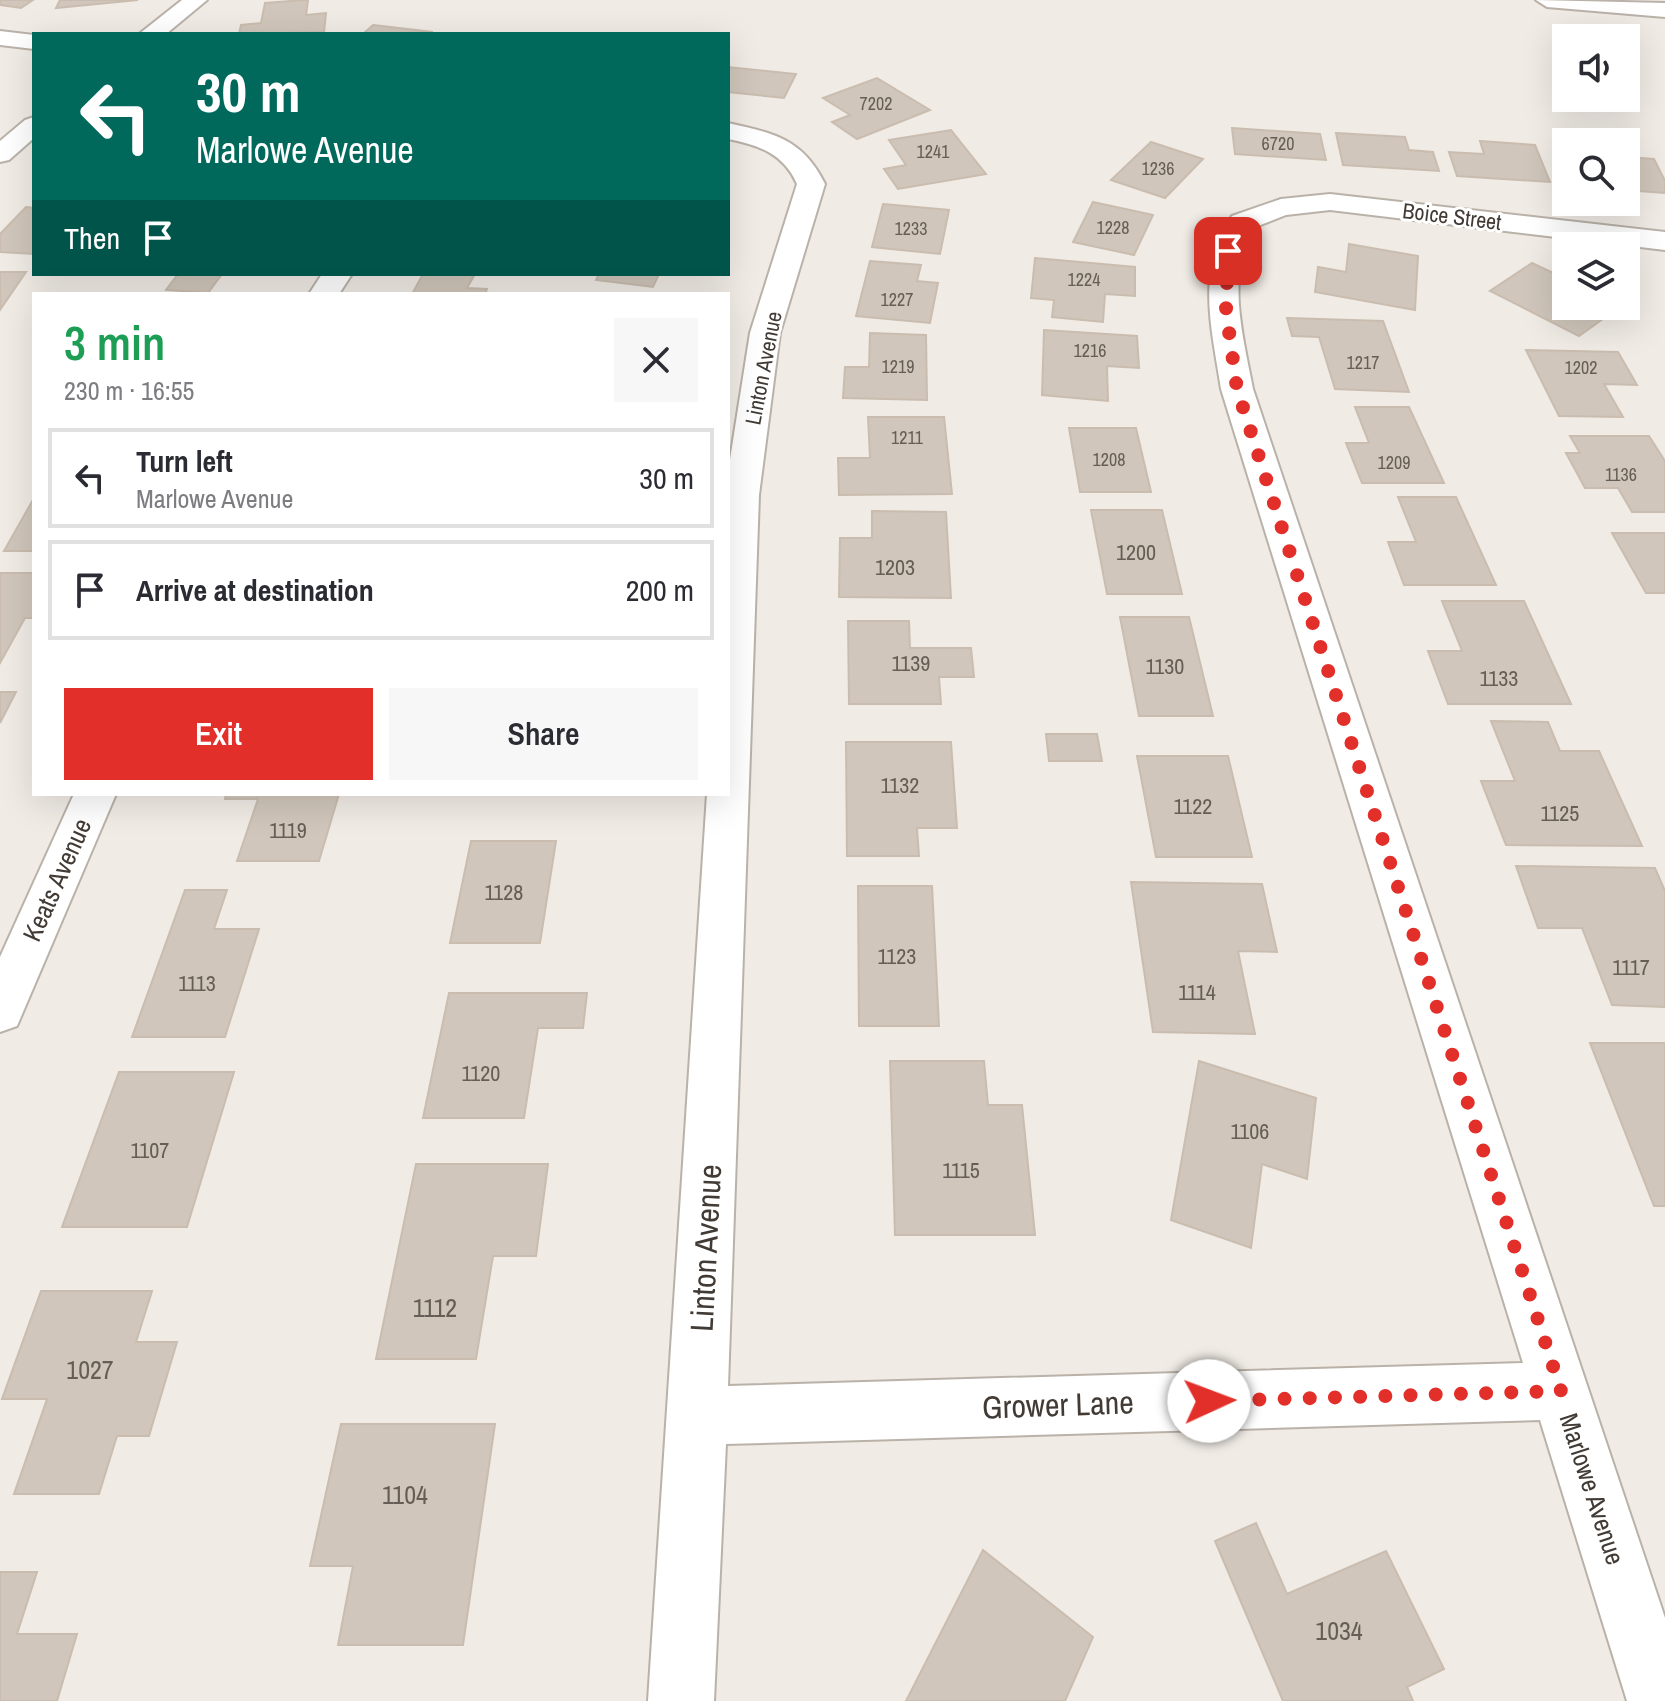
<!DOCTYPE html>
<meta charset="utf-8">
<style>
body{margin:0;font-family:"Archivo Narrow",sans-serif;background:#f7f7f7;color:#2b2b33;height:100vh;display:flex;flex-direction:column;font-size:30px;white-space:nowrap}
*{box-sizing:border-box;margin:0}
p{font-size:26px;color:#7c7c81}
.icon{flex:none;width:44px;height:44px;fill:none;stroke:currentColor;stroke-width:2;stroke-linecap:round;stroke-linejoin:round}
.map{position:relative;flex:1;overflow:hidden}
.side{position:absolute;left:32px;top:292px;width:698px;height:504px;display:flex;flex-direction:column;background:#fff;border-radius:0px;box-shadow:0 8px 32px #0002}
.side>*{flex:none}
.guide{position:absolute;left:32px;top:32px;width:698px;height:244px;border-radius:0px;box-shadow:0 8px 32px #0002;background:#00695c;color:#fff;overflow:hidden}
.fabs{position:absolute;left:1552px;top:24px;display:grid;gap:16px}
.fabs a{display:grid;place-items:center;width:88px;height:88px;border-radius:0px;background:#fff;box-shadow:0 8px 32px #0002;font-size:40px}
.pin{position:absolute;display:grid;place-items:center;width:68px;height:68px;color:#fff;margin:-34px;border-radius:16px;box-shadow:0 4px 12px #0006}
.me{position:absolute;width:88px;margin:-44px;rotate:88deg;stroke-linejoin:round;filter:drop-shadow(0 0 6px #0008)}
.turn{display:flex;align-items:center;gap:28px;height:168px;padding:0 32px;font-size:36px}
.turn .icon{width:104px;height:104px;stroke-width:2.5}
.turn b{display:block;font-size:56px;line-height:68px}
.then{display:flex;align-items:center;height:76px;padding:0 32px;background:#0003;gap:16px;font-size:30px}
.round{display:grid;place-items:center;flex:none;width:84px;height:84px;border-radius:0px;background:#f7f7f7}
.summary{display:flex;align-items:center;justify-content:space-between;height:136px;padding:0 32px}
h1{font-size:48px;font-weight:600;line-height:60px;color:#1e9e55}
.primary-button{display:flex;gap:16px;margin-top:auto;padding:16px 32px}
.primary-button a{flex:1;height:92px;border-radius:0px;background:#e32f29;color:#fff;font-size:32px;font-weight:600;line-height:92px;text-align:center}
.primary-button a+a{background:#f7f7f7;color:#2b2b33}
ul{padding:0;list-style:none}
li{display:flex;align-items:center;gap:24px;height:100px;margin:0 16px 12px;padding:0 16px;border:4px solid #e1e1e2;border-radius:0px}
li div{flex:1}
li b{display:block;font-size:30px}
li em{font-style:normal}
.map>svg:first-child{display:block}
.building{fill:#d0c6bb;stroke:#cabdaf;stroke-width:2}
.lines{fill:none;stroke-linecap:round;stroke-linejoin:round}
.minor-casing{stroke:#bab2a8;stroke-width:4}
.minor{fill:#fff;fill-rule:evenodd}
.route{stroke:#e32f29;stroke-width:14;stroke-dasharray:0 25.2}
.labels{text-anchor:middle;stroke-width:6;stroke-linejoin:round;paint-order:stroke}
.far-number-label{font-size:18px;fill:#665e56}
.far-street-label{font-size:22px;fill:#423b35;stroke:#fff}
.number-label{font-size:22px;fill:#665e56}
.street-label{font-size:26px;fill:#423b35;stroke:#fff}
.near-number-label{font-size:26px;fill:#665e56}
.near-street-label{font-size:32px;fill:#423b35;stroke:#fff}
</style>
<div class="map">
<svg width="1665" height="1701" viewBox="0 0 1665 1701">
<rect width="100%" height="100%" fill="#f0ebe5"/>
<!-- building -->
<g class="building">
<path d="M0 0H33L21 8 0 5Z"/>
<path d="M60 0H138L56 8Z"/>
<path d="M303 0H308L306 15 326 13 324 32 239 34 241 25 261 23 265 3Z"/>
<path d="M373 25 433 32 363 34Z"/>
<path d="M728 68V67L796 74 784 98 728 92Z"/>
<path d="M877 78 930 110 857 139 832 122 850 115 823 98Z"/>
<path d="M1232 128 1320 134 1326 160 1235 154Z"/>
<path d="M951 130 986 174 898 189 884 169 906 165 889 140Z"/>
<path d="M1336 133 1405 137 1409 150 1433 152 1439 171 1343 165Z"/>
<path d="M1480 141 1535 145 1550 182 1457 176 1449 152 1484 154Z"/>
<path d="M1151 142 1203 159 1165 198 1111 180Z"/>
<path d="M1626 157 1654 159 1665 181V193L1626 190Z"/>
<path d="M1093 202 1153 215 1134 255 1073 242Z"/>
<path d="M883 204 949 210 940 254 872 247Z"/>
<path d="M26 207 34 208V254L0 252V234Z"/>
<path d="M1349 244 1418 256 1415 310 1315 292 1318 267 1346 272Z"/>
<path d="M1035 258 1135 267V296L1105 294 1103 322 1052 317 1054 300 1031 298Z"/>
<path d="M870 261 921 265 917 281 938 283 930 323 856 316Z"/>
<path d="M1532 263 1566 279V291L1562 294 1566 296V306H1587L1607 316 1579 336 1490 291Z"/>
<path d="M0 272H26L0 310Z"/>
<path d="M178 274H222L208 293 166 290Z"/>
<path d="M423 274H475L467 288 487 289 485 294H412Z"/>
<path d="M599 274H659L653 287 596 280Z"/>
<path d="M1287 318 1383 321 1409 392 1335 389 1319 337 1292 336Z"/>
<path d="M1044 330 1137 336 1139 368 1107 366 1108 401 1042 395Z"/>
<path d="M870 333 926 335 927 400 843 398 845 367H869Z"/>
<path d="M1526 350 1618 352 1637 385 1604 384 1623 417 1559 416Z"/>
<path d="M1355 407H1409L1444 483H1362L1346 443H1369Z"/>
<path d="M868 417H944L952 494 839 495 838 458H870Z"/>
<path d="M1069 428H1136L1151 492H1080Z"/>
<path d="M1570 436H1649L1665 461V512H1632L1618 488H1585L1566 453H1580Z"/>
<path d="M1398 497H1456L1496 585H1404L1388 542H1416Z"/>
<path d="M34 498V551H4Z"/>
<path d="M1091 510H1162L1182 594H1107Z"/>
<path d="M872 511 946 512 951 598 839 597 840 538H872Z"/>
<path d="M1612 533H1665V593H1646Z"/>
<path d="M0 573H34V618H25L0 663Z"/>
<path d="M1442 601H1524L1571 704H1448L1428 651H1462Z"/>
<path d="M1120 617H1189L1213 716H1139Z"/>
<path d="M848 621H909L910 648H971L974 677H939L941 704H849Z"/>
<path d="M0 692H16L0 723Z"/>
<path d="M1491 721 1548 722 1560 751H1599L1642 846 1506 845 1481 781H1515Z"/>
<path d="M1046 734H1097L1102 761H1049Z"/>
<path d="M846 742H951L957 828H917L919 856H847Z"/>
<path d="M1137 756H1228L1252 857H1156Z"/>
<path d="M226 794H339L319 861H237L258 799H225Z"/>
<path d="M471 841H556L540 943H450Z"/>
<path d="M1516 866 1655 868 1665 891V1007L1612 1005 1582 928H1538Z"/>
<path d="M1131 882 1262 884 1277 952 1238 951 1255 1034 1153 1032Z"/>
<path d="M858 886H932L939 1026H859Z"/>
<path d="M185 890H227L214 929H259L225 1037H132Z"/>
<path d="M449 993H587L583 1028H538L524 1118H423Z"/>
<path d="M1590 1043H1665V1206H1654Z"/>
<path d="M890 1061H984L988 1105H1022L1035 1235H895Z"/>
<path d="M1199 1061 1316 1098 1307 1179 1262 1164 1251 1248 1171 1220Z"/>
<path d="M119 1072H234L187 1227H62Z"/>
<path d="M416 1164H548L536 1256H493L476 1359H376Z"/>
<path d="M41 1291H152L136 1342H177L149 1436H117L99 1494H14L47 1399H2Z"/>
<path d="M341 1424H495L463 1645H338L353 1566H310Z"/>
<path d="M1256 1523 1287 1594 1386 1551 1444 1669 1407 1687 1413 1701H1283L1215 1541Z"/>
<path d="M983 1550 1093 1637 1065 1701H906Z"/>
<path d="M0 1572H37L17 1634H77L57 1701H0Z"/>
</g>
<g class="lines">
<defs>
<g id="minor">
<path d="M182 0H207L166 34H139Z"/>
<path d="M1536 0 1665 3V17L1547 7Z"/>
<path d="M0 31 34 35V49L0 45Z"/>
<path d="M34 117V138L9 160 0 162V141L25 120Z"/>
<path d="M728 123C774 133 803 139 825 184L780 333 759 495 728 1386 1523 1363 1221 389C1212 330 1195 269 1232 216L1281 199 1330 194 1665 232V250L1330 210 1286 215 1253 228C1226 278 1243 336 1253 389L1665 1618V1701H1627L1540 1420 726 1444 714 1701H648L707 794H728V472L750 333 797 184C784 154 759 145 728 139Z"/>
<path d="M322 274H352L339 294H309Z"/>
<path d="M74 794H116L17 1026 0 1032V957Z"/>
</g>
</defs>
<!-- minor casing -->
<use href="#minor" class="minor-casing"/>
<!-- minor -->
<use href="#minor" class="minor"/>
</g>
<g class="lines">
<!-- route -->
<path class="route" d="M1209 1401 1561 1391 1237 389 1226 310 1228 251"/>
</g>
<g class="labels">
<!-- far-number labels -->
<g class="far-number-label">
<text x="876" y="110">7202</text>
<text x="1278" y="150">6720</text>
<text x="933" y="158">1241</text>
<text x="1158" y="175">1236</text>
<text x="1113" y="234">1228</text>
<text x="911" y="235">1233</text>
<text x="1084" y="286">1224</text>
<text x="897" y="306">1227</text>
<text x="1090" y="357">1216</text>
<text x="1363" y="369">1217</text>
<text x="898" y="373">1219</text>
<text x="1581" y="374">1202</text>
<text x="907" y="444">1211</text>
<text x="1109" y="466">1208</text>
<text x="1394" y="469">1209</text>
<text x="1621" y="481">1136</text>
</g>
<!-- far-street labels -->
<g class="far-street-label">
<text transform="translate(1452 216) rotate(7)" y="8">Boice Street</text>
<text transform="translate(763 368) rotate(-79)" y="8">Linton Avenue</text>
</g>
<!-- number labels -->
<g class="number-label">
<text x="1136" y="560">1200</text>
<text x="895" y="575">1203</text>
<text x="911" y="671">1139</text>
<text x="1165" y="674">1130</text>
<text x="1499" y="686">1133</text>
<text x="900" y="793">1132</text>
<text x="1193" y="814">1122</text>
<text x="1560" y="821">1125</text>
<text x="288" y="838">1119</text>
<text x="504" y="900">1128</text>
<text x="897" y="964">1123</text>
<text x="1631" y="975">1117</text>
<text x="197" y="991">1113</text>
<text x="1197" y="1000">1114</text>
<text x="481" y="1081">1120</text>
<text x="1250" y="1139">1106</text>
<text x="150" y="1158">1107</text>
<text x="961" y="1178">1115</text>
</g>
<!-- street labels -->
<g class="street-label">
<text transform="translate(57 880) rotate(-66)" y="9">Keats Avenue</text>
<text transform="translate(1592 1489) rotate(72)" y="9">Marlowe Avenue</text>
</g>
<!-- near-number labels -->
<g class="near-number-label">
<text x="435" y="1317">1112</text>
<text x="90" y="1379">1027</text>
<text x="405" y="1504">1104</text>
<text x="1339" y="1640">1034</text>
</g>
<!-- near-street labels -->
<g class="near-street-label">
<text transform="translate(706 1248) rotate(-87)" y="11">Linton Avenue</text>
<text transform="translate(1058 1405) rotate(-2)" y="11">Grower Lane</text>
</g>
</g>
</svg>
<div class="fabs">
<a><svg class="icon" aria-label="sound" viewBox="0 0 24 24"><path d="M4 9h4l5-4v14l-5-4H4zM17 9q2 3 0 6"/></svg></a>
<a><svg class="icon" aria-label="search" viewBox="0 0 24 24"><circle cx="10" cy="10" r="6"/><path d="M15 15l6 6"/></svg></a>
<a><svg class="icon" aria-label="layers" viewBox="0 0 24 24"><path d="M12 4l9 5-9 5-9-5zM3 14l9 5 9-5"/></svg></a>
</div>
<div class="pin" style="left:1228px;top:251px;background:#d93025"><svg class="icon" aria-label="arrive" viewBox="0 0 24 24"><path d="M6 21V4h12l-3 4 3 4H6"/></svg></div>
<svg class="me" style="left:1209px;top:1401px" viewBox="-20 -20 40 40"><circle r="19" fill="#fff"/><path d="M0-13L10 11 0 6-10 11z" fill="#e32f29"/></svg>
<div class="guide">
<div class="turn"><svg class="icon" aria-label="left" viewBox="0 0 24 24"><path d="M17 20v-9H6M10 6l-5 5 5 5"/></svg><div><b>30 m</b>Marlowe Avenue</div></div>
<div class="then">Then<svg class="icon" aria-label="arrive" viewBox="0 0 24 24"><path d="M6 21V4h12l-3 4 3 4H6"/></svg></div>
</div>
<section class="side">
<div class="summary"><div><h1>3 min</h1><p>230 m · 16:55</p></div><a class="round"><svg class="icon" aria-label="close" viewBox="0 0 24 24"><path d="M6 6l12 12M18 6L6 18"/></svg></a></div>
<ul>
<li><svg class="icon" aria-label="left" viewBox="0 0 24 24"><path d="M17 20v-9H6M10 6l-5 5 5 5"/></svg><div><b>Turn left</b><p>Marlowe Avenue</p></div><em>30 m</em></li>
<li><svg class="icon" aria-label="arrive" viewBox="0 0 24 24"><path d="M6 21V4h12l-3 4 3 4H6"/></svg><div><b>Arrive at destination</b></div><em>200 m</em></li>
</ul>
<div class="primary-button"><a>Exit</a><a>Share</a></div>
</section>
</div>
